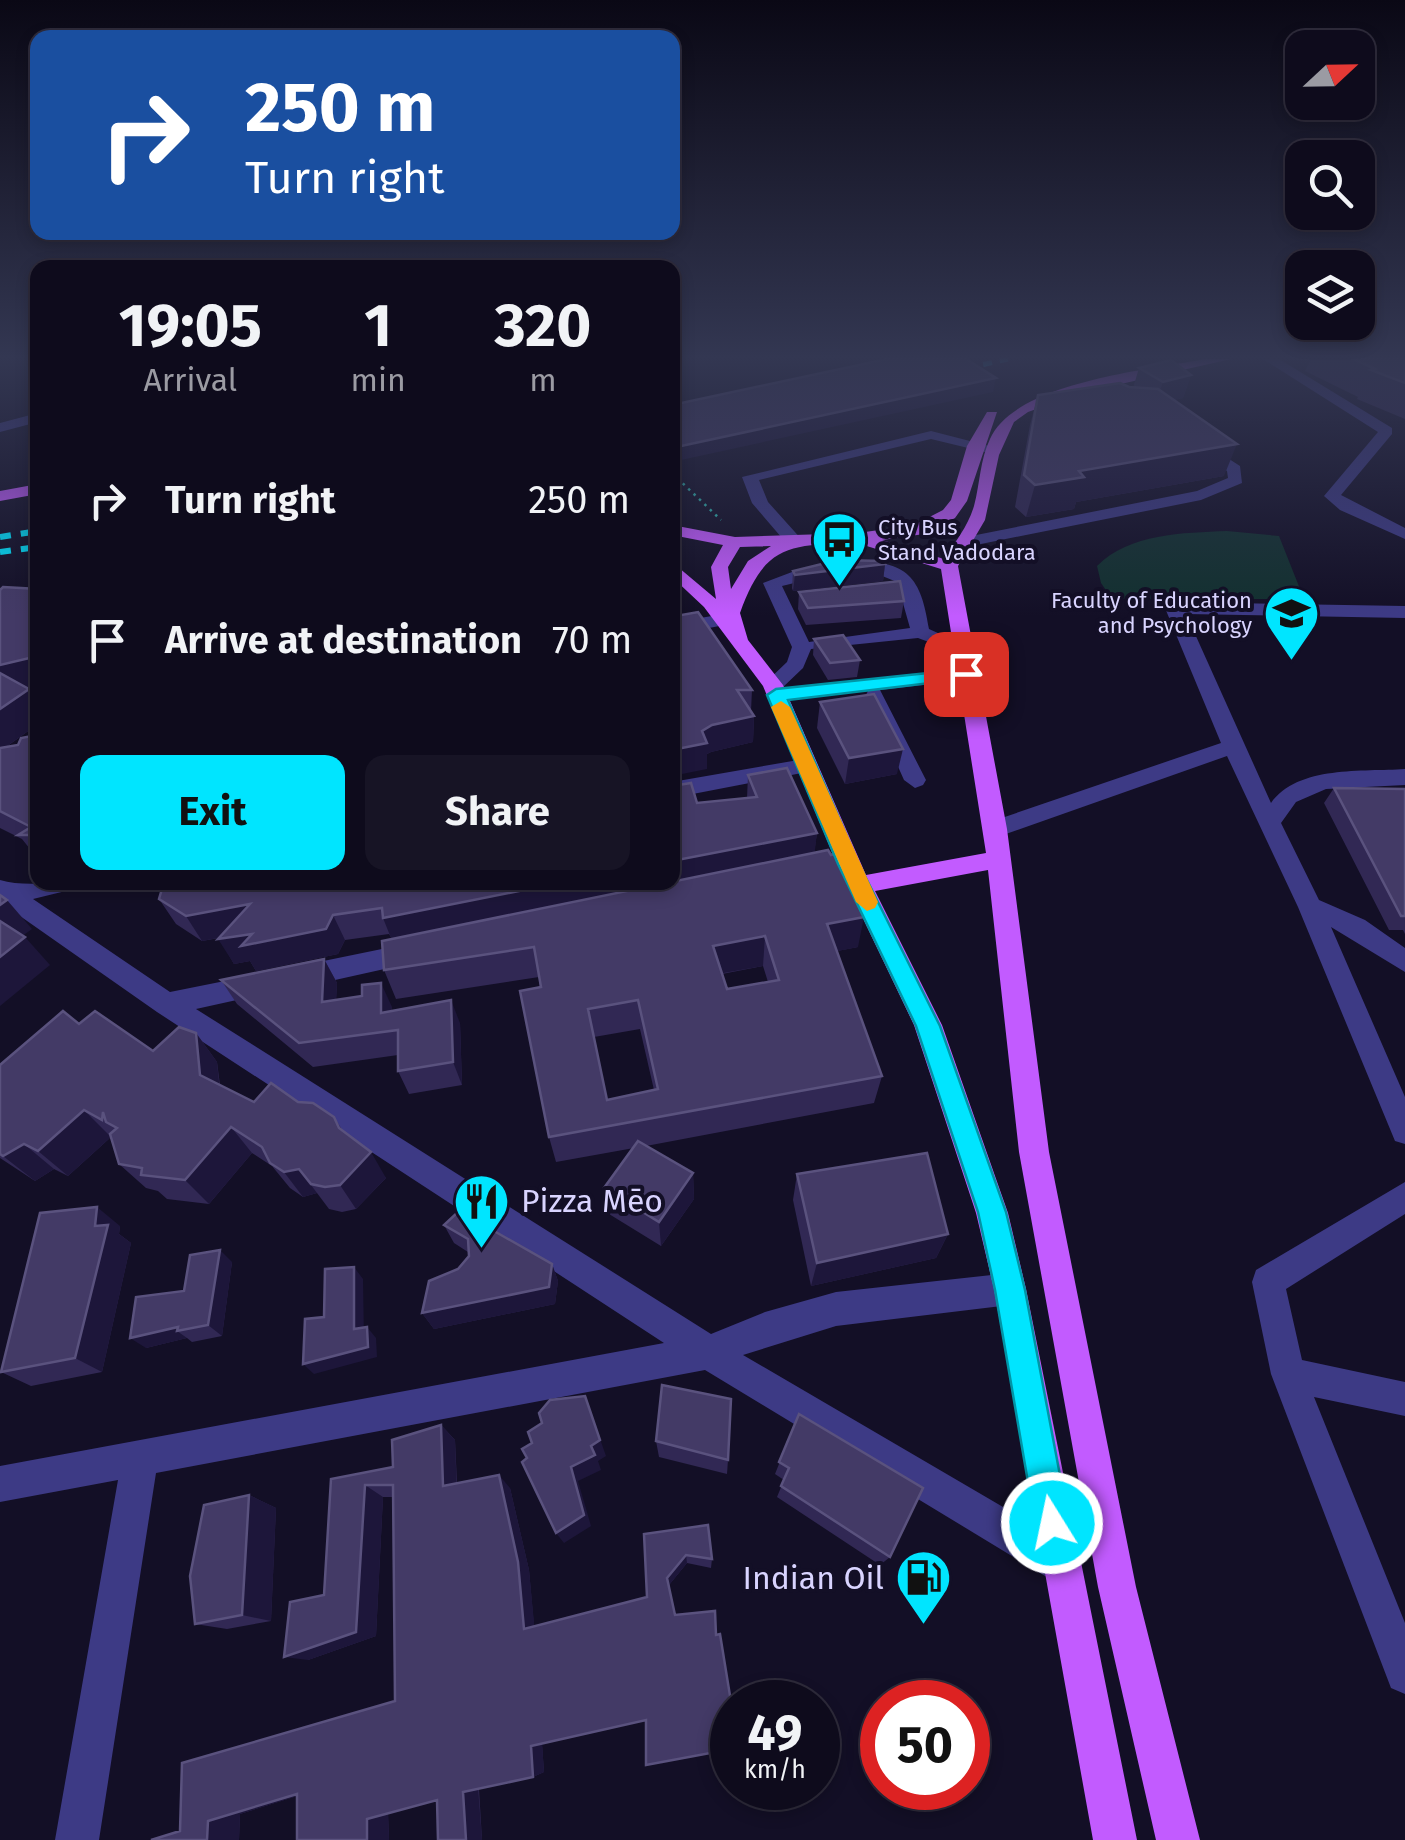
<!DOCTYPE html>
<meta charset="utf-8">
<style>
body{margin:0;font-family:"Fira Sans",sans-serif;background:#171425;color:#f1f3f6;height:100vh;display:flex;flex-direction:column;font-size:38px;white-space:nowrap}
*{box-sizing:border-box;margin:0}
p{font-size:32px;color:#9b9ba3}
.icon{flex:none;width:55px;height:55px;fill:none;stroke:currentColor;stroke-width:2;stroke-linecap:round;stroke-linejoin:round}
.map{position:relative;flex:1;overflow:hidden}
.panel{position:absolute;left:30px;top:260px;width:650px;height:630px;display:flex;flex-direction:column;background:#0e0b1c;border-radius:20px;box-shadow:0 5px 15px #0003,0 0 0 2px #2e2b3b}
.panel>*{flex:none}
.guide{position:absolute;left:30px;top:30px;width:650px;height:210px;border-radius:20px;box-shadow:0 5px 15px #0003,0 0 0 2px #2e2b3b;background:#1a4fa0;color:#fff;overflow:hidden}
.needle{width:65px;rotate:68deg}
.fabs{position:absolute;left:1285px;top:30px;display:grid;gap:20px}
.fabs a{display:grid;place-items:center;width:90px;height:90px;border-radius:20px;background:#0e0b1c;box-shadow:0 5px 15px #0003,0 0 0 2px #2e2b3b;font-size:50px}
.speed{position:absolute;left:710px;top:1680px;display:flex;gap:20px;font-size:50px;font-weight:700;text-align:center}
.speed>*{display:grid;place-content:center;width:130px;height:130px;border-radius:50%;background:#0e0b1c;box-shadow:0 5px 15px #0003,0 0 0 2px #2e2b3b;line-height:1}
.speed small{font-size:25px;font-weight:400}
.speed .limit{border:15px solid #d22;background:#fff;color:#111}
.pin{position:absolute;display:grid;place-items:center;width:85px;height:85px;color:#fff;margin:-42px;border-radius:20px;box-shadow:0 5px 15px #0006}
.me{position:absolute;width:110px;margin:-55px;rotate:350deg;stroke-linejoin:round;filter:drop-shadow(0 0 8px #0008)}
.turn{display:flex;align-items:center;gap:35px;height:210px;padding:0 50px;font-size:45px}
.turn .icon{width:130px;height:130px;stroke-width:2.5}
.turn b{display:block;font-size:70px;line-height:85px}
.eta{display:flex;justify-content:space-evenly;align-items:center;height:170px;text-align:center}
.eta b{font-size:60px;font-weight:700;line-height:70px}
.primary-button{display:flex;gap:20px;margin-top:auto;padding:20px 50px}
.primary-button a{flex:1;height:115px;border-radius:20px;background:#00e5ff;color:#111;font-size:40px;font-weight:700;line-height:115px;text-align:center}
.primary-button a+a{background:#171425;color:#f1f3f6}
ul{padding:0;list-style:none}
li{display:flex;align-items:center;gap:30px;height:140px;padding:0 50px}
li div{flex:1}
li b{display:block;font-size:38px}
li em{font-style:normal}
.map>svg:first-child{display:block}
.green{fill:#12302f}
.lines{fill:none;stroke-linecap:round;stroke-linejoin:round}
.path{stroke:#2fb8b0;stroke-width:2.5;stroke-dasharray:2.5 5;stroke-linecap:butt}
.minor{fill:#3d3a85;fill-rule:evenodd}
.major{fill:#c25bff;fill-rule:evenodd}
.rail-far1{stroke:#00e5ff;stroke-width:5;stroke-dasharray:9 8;stroke-linecap:butt}
.rail{stroke:#00e5ff;stroke-width:6;stroke-dasharray:11 10;stroke-linecap:butt}
.wall{fill:#312854;fill-rule:evenodd}
.shaded-wall{fill:#1d163a}
.building{fill:#433a66;stroke:#5a527e;stroke-width:2.5;fill-rule:evenodd}
.route{fill:#00e5ff;stroke:#0095a6;stroke-width:2.5}
.slow{fill:#f59e0b}
.labels{text-anchor:middle;stroke-width:8;stroke-linejoin:round;paint-order:stroke}
.far-poi-label{font-size:22px;fill:#d9d4ff;stroke:#130f26;text-anchor:start}
.near-poi-label{font-size:32px;fill:#d9d4ff;stroke:#130f26;text-anchor:start}
</style>
<div class="map">
<svg width="1405" height="1840" viewBox="0 0 1405 1840">
<rect width="100%" height="100%" fill="#130f26"/>
<!-- green -->
<path class="green" d="M1227 531 1279 536 1304 599H1112L1101 583 1097 566C1130 533 1183 533 1227 531Z"/>
<g class="lines">
<!-- path -->
<path class="path" d="M672 473 721 520"/>
<!-- minor -->
<g class="minor">
<path d="M1263 359H1279L1392 428V434L1341 495 1405 528V539L1340 510 1324 496 1378 432Z"/>
<path d="M38 413V422L0 432V423Z"/>
<path d="M931 431 1001 449 993 454 931 439 759 480 768 502 803 541 794 546 788 545 752 503 742 477Z"/>
<path d="M1201 441 1240 466 1242 483 1201 500 961 548 952 543 961 538 1197 491 1228 478 1227 471 1196 449V443Z"/>
<path d="M853 561C908 561 921 577 929 629L971 648 961 654 918 638 811 649 803 668 782 688 973 670 976 674 966 680 880 690 926 780 923 785 915 788 904 780 866 695 868 691 776 701 766 695 769 690 763 685 787 662 792 647 763 583 800 569ZM870 571 897 582 910 628 809 642 782 586 835 573Z"/>
<path d="M1174 602 1405 606V618L1186 614 1271 803C1298 765 1363 772 1405 769V785L1326 789 1296 802 1281 823 1319 900 1365 920 1405 948V972L1331 927 1405 1097V1144L1395 1141 1298 907 1227 756 1003 835 995 837 983 829 987 823 1221 743 1165 608Z"/>
<path d="M723 614 730 616V624L672 635V623Z"/>
<path d="M804 759 812 761 815 766 812 771 672 798V782Z"/>
<path d="M0 880C22 887 54 882 81 882L78 888 33 899 170 992 260 974 269 977 273 985 269 993 196 1009 711 1334 765 1312 836 1292 1010 1273 1022 1277 1026 1289 1022 1301 1010 1305 836 1326 743 1355 1073 1548 1078 1562 1073 1576 1059 1581 1045 1576 705 1370 156 1473 99 1840H55L118 1480 0 1502V1466L664 1343 157 1012 0 902Z"/>
<path d="M416 942 425 945 429 952 425 959 416 962 299 988 290 985 286 977 290 969 299 966Z"/>
<path d="M1405 1182V1214L1286 1289 1302 1360 1405 1382V1416L1314 1397 1405 1623V1694L1391 1688 1271 1374 1252 1282 1256 1270Z"/>
</g>
<!-- major -->
<g class="major">
<path d="M1205 359H1231L1081 393 1028 412 1014 422 999 455 985 520 958 566 1007 829 1049 1152 1136 1587 1200 1840H1156L1098 1587 1019 1152 988 870 875 891 942 1025 1008 1213 1026 1289 1137 1840H1093L994 1289 976 1213 914 1025 837 864 763 686 704 607 672 577V562L716 599 711 567 723 545 672 535V525L735 537 858 533 914 525 943 510 951 500 967 446 987 412H997L967 501 955 518 924 534 882 540 944 559C956 541 968 526 974 506 980 483 980 460 990 439 1015 382 1149 370 1205 359ZM857 543 941 569 986 853 866 875 783 685 748 640 740 613C765 543 790 545 857 543ZM771 546 748 561 731 589 728 567 740 547Z"/>
<path d="M38 484V494L0 501V491Z"/>
</g>
<!-- rail-far1 -->
<g class="rail-far1">
<path d="M950 372 1008 359"/>
<path d="M25 533 38 531"/>
</g>
<!-- rail -->
<g class="rail">
<path d="M0 537 38 531"/>
<path d="M0 552 38 547"/>
</g>
</g>
<!-- wall -->
<g class="wall">
<path d="M1311 359H1405V419L1357 399 1358 397 1305 371Z"/>
<path d="M1139 368 1191 375 1183 398 1173 400 1224 476 1076 502 1074 509 1026 517 1015 507 1030 425 1038 395 1133 388Z"/>
<path d="M885 564 883 581 793 591 792 588 793 571Z"/>
<path d="M38 589V688L29 690 38 703V724L6 747 18 745 38 735V859L22 839 0 828V590Z"/>
<path d="M799 592 904 601 901 618 806 625 798 609Z"/>
<path d="M672 614 752 690 751 711 754 716 753 742 711 752 707 754V769Z"/>
<path d="M814 639 860 660 857 677 828 680 813 655Z"/>
<path d="M820 702 897 774 845 784 817 728Z"/>
<path d="M748 775 817 833 814 853 858 947 837 951 882 1076 874 1103 646 1146 693 1173 694 1199 661 1246 609 1214 604 1188 634 1148 556 1162 549 1137 539 977 396 999 384 970 392 939 389 934 345 940 338 954 256 971 250 961 234 964 219 938 202 941 176 924 159 899 672 882 697 803 747 798ZM763 966 768 982 727 989 722 974ZM640 1029 654 1090 607 1100 594 1037Z"/>
<path d="M1334 788 1405 789V934L1403 930H1389L1324 803Z"/>
<path d="M324 959 337 983 336 1000 392 1007V1010L460 1023 462 1085 409 1094 398 1071V1055L313 1067 237 1004 221 980Z"/>
<path d="M79 1024 153 1051 196 1033 217 1062 220 1085 254 1102H298L334 1117 343 1131 386 1178 356 1209 342 1212 329 1209 317 1193 303 1197 290 1188 272 1166 252 1153 209 1204 167 1199 158 1191 146 1188 119 1164 111 1137 68 1176 54 1169 35 1181 0 1158V1065Z"/>
<path d="M797 1174 948 1234 936 1258 811 1286 793 1200Z"/>
<path d="M444 1225 552 1264 558 1281 555 1304 434 1329 422 1313 469 1256 468 1252 454 1243Z"/>
<path d="M120 1226 119 1234 131 1243 102 1372 31 1386 1 1372Z"/>
<path d="M232 1262 222 1336 192 1342 187 1338 146 1348 184 1291Z"/>
<path d="M799 1414 890 1557 880 1565 777 1497 784 1480 775 1474Z"/>
<path d="M441 1425 455 1440 457 1483 510 1488 529 1570 534 1626 647 1597 644 1534 712 1559 711 1568 687 1563 669 1585 646 1720 542 1744 544 1772 533 1777 479 1789 482 1840H438L437 1800 388 1813 389 1840 297 1796 240 1814 239 1840H151L180 1831 395 1701 393 1497H383L376 1636 308 1660 324 1595 331 1479 393 1467Z"/>
<path d="M656 1441 728 1460 727 1474 659 1457Z"/>
<path d="M249 1495 276 1508 271 1621 227 1629 195 1624Z"/>
</g>
<!-- shaded-wall -->
<g class="shaded-wall">
<path d="M1191 375 1183 398 1155 404 1163 382Z"/>
<path d="M996 378 993 392 672 462V448Z"/>
<path d="M1237 444 1224 476 1076 502 1074 509 1026 517 1035 485 1079 471Z"/>
<path d="M885 564 883 581 793 591 795 575Z"/>
<path d="M38 656V688L29 690 38 703V724L0 751V665Z"/>
<path d="M754 716 753 742 711 752 707 754V769L672 776V750L712 725Z"/>
<path d="M903 749 897 774 845 784 849 758Z"/>
<path d="M817 833 814 858 393 943 383 918 564 882H672V861Z"/>
<path d="M7 900 32 929 14 942 0 927V905Z"/>
<path d="M250 904 264 929 202 941 186 916Z"/>
<path d="M333 915 345 940 338 954 256 971 250 961 234 964 218 939 252 934Z"/>
<path d="M864 917 858 947 823 954 827 924Z"/>
<path d="M765 936 763 966 712 975 713 946Z"/>
<path d="M25 937 50 965 0 1006V957Z"/>
<path d="M324 959 337 983 335 1025 322 1002Z"/>
<path d="M381 983 392 1007V1031L381 1013Z"/>
<path d="M451 1000 460 1023 462 1085 453 1062Z"/>
<path d="M196 1033 217 1062 221 1102 200 1075Z"/>
<path d="M84 1110 111 1137 68 1176 38 1151Z"/>
<path d="M231 1127 252 1153 209 1204 185 1180Z"/>
<path d="M24 1144 54 1169 35 1181 3 1156Z"/>
<path d="M371 1152 386 1178 356 1209 340 1185Z"/>
<path d="M299 1169 317 1193 303 1197 284 1172Z"/>
<path d="M693 1173 694 1199 661 1246 659 1222Z"/>
<path d="M97 1207 120 1226 119 1234 131 1243 102 1372 75 1358Z"/>
<path d="M948 1234 936 1258 811 1286 817 1263Z"/>
<path d="M220 1250 232 1262 222 1336 208 1325Z"/>
<path d="M552 1264 558 1281 555 1304 434 1329 422 1313Z"/>
<path d="M354 1267 363 1279 364 1340 354 1329Z"/>
<path d="M178 1327 177 1331 187 1338 146 1348 130 1338Z"/>
<path d="M367 1327 376 1338 377 1357 314 1374 303 1364Z"/>
<path d="M585 1396 606 1456 598 1461 601 1470 578 1481 591 1526 564 1543 556 1533 571 1467 591 1446Z"/>
<path d="M441 1425 455 1440 457 1497 443 1486Z"/>
<path d="M499 1475 510 1488 529 1570 535 1633 524 1629Z"/>
<path d="M365 1485 383 1497 376 1636 308 1660 284 1657 356 1632Z"/>
<path d="M249 1495 276 1508 271 1621 242 1615Z"/>
<path d="M686 1555 687 1563 669 1585 667 1578Z"/>
<path d="M542 1743 544 1772 533 1777 531 1746Z"/>
<path d="M478 1787 482 1840H466L463 1792Z"/>
<path d="M323 1788 240 1814 239 1840H207L208 1821 297 1794Z"/>
<path d="M388 1812 389 1840H367V1819Z"/>
</g>
<!-- building -->
<g class="building">
<path d="M887 359H966L996 378 672 448V405Z"/>
<path d="M1354 359H1405V383L1371 370 1375 369Z"/>
<path d="M1171 360 1191 375 1163 382 1139 368Z"/>
<path d="M1120 383 1129 387 1158 389 1237 444 1079 471 1084 477 1035 485 1024 475 1038 395Z"/>
<path d="M838 560 883 561 885 564 795 575 793 571Z"/>
<path d="M900 581 904 601 808 608 799 592Z"/>
<path d="M3 587 38 589V656L0 665V590Z"/>
<path d="M698 612 752 690H737L754 716 712 725 702 731 707 743 672 750V614L676 616Z"/>
<path d="M843 635 860 660 830 663 814 639Z"/>
<path d="M0 673 29 689 0 709Z"/>
<path d="M874 694 903 749 849 758 820 702Z"/>
<path d="M37 735 38 835H18L31 827 0 811V748L18 745 21 738Z"/>
<path d="M787 768 817 833 672 861V786L691 783 697 803 757 797 748 775Z"/>
<path d="M1334 788 1405 789V916H1401Z"/>
<path d="M828 850 831 855 835 854 864 917 827 924 882 1076 549 1137 520 991 541 987 534 947 384 970 382 941ZM765 936 779 980 727 989 713 946ZM638 1000 658 1089 607 1100 588 1009Z"/>
<path d="M164 882H564L383 918 382 908 333 915 326 929 241 946 252 934 218 939 250 904 186 916 159 899Z"/>
<path d="M0 895 7 900 0 905Z"/>
<path d="M0 921 25 937 0 957Z"/>
<path d="M324 959 322 1002 362 996V985L381 983V1013L451 1000 453 1062 398 1071V1030L299 1043 221 980Z"/>
<path d="M63 1011 79 1024 95 1011 153 1051 179 1027 196 1033 200 1075 254 1102 271 1083 298 1102 313 1103 334 1117 339 1128 371 1152 340 1185 325 1187 311 1184 299 1169 284 1172 270 1163 262 1147 231 1127 185 1180 141 1175 142 1168 119 1164 110 1134 117 1128 106 1122 103 1112 102 1120 84 1110 38 1151 24 1144 3 1156 0 1154V1065Z"/>
<path d="M638 1141 693 1173 659 1222 604 1188Z"/>
<path d="M927 1153 948 1234 817 1263 797 1174Z"/>
<path d="M97 1207 95 1226 108 1225 75 1358 1 1372 40 1213Z"/>
<path d="M459 1211 552 1264 549 1287 422 1313 429 1281 458 1269 469 1256 468 1239 444 1225Z"/>
<path d="M220 1250 208 1325 177 1331 178 1327 130 1338 136 1297 184 1291 190 1255Z"/>
<path d="M354 1267V1329L367 1327 368 1347 303 1364 305 1319 324 1317 325 1269Z"/>
<path d="M662 1385 731 1399 728 1460 656 1441Z"/>
<path d="M585 1396 600 1440 591 1446 595 1455 571 1467 584 1515 556 1533 522 1462 527 1458 522 1449 532 1443 528 1432 542 1423 539 1413 550 1400Z"/>
<path d="M799 1414 923 1488 890 1557 781 1486 789 1468 779 1462Z"/>
<path d="M441 1425 443 1486 499 1475 518 1562 524 1629 647 1597 644 1534 708 1525 712 1559 686 1555 667 1578 675 1615 715 1611 716 1635 720 1634 732 1708V1749L646 1765V1720L531 1746 533 1777 463 1792 466 1840H438L437 1800 367 1819V1840H297V1794L208 1821 207 1840H151L180 1831 182 1763 395 1701 393 1485H365L356 1632 284 1657 290 1602 324 1595 331 1479 393 1467 392 1440Z"/>
<path d="M249 1495 242 1615 195 1624 190 1576 204 1505Z"/>
</g>
<!-- sky -->
<linearGradient id="sky" x2="0" y2="1"><stop stop-color="#0a0815"/><stop offset="0.58" stop-color="#333752"/><stop offset="1" stop-color="#333752" stop-opacity="0"/></linearGradient>
<rect width="1405" height="616" fill="url(#sky)"/>
<!-- route -->
<path class="route" d="M966 669 972 671V678L788 700 859 864 940 1026 1006 1212 1025 1290 1069 1523 1064 1535 1052 1540 1040 1535 1035 1523 995 1290 978 1212 916 1026 838 864 767 695 776 689Z"/>
<!-- slow -->
<path class="slow" d="M781 701 790 707 878 902 875 908 867 911 856 902 771 707Z"/>
<!-- icons -->
<defs>
<symbol id="bus-pin" viewBox="-11 -11 22 30"><path d="M0 17L-7.5 6A9.5 9.5 0 1 1 7.5 6Z" fill="#00e5ff" stroke="#130f26"/><path d="M-5-6H5V4H4V6H2V4H-2V6H-4V4H-5ZM-3.5-4V0h7V-4ZM-3.5 1.2v1.5H-2V1.2ZM2 1.2v1.5H3.5V1.2Z" fill="#111"/></symbol>
<symbol id="university-pin" viewBox="-11 -11 22 30"><path d="M0 17L-7.5 6A9.5 9.5 0 1 1 7.5 6Z" fill="#00e5ff" stroke="#130f26"/><path d="M0-5L7-2L0 1L-7-2ZM-4 1L0 2.5L4 1V4Q0 6-4 4Z" fill="#111"/></symbol>
<symbol id="restaurant-pin" viewBox="-11 -11 22 30"><path d="M0 17L-7.5 6A9.5 9.5 0 1 1 7.5 6Z" fill="#00e5ff" stroke="#130f26"/><path d="M-5-6h1v4h1v-4h1v4h1v-4h1v5L-1.5 .5V6h-2V.5L-5-1ZM5-6V6H3V1.5H1.5Q1.5-4 5-6Z" fill="#111"/></symbol>
<symbol id="fuel-pin" viewBox="-11 -11 22 30"><path d="M0 17L-7.5 6A9.5 9.5 0 1 1 7.5 6Z" fill="#00e5ff" stroke="#130f26"/><path d="M-5.5-6h7V0h2V4h1.3V-2.5L3-4.5l.8-.8L6-3V5H2.5V1h-1V6h-7ZM-4.2-4.7v3.2H.2V-4.7Z" fill="#111"/></symbol>
</defs>
<g fill-rule="evenodd">
<use href="#bus-pin" x="808" y="508" width="63" height="86"/>
<use href="#university-pin" x="1260" y="582" width="63" height="86"/>
<use href="#restaurant-pin" x="450" y="1170" width="63" height="86"/>
<use href="#fuel-pin" x="892" y="1546" width="63" height="86"/>
</g>
<g class="labels">
<!-- far-poi labels -->
<g class="far-poi-label">
<text x="878" y="535">City Bus<tspan x="878" dy="25">Stand Vadodara</tspan></text>
<text x="1252" y="608" text-anchor="end">Faculty of Education<tspan x="1252" dy="25">and Psychology</tspan></text>
</g>
<!-- near-poi labels -->
<g class="near-poi-label">
<text x="521" y="1212">Pizza Mēo</text>
<text x="884" y="1589" text-anchor="end">Indian Oil</text>
</g>
</g>
</svg>
<div class="fabs">
<a><svg class="needle" viewBox="-14 -14 28 28"><path d="M0-13l5 13h-10z" fill="#e53935"/><path d="M0 13l5-13h-10z" fill="#9b9ba3"/></svg></a>
<a><svg class="icon" aria-label="search" viewBox="0 0 24 24"><circle cx="10" cy="10" r="6"/><path d="M15 15l6 6"/></svg></a>
<a><svg class="icon" aria-label="layers" viewBox="0 0 24 24"><path d="M12 4l9 5-9 5-9-5zM3 14l9 5 9-5"/></svg></a>
</div>
<div class="speed"><div>49<small>km/h</small></div><div class="limit">50</div></div>
<div class="pin" style="left:966px;top:674px;background:#d93025"><svg class="icon" aria-label="arrive" viewBox="0 0 24 24"><path d="M6 21V4h12l-3 4 3 4H6"/></svg></div>
<svg class="me" style="left:1052px;top:1523px" viewBox="-20 -20 40 40"><circle r="17" fill="#00e5ff" stroke="#fff" stroke-width="3"/><path d="M0-11L8 9 0 5-8 9z" fill="#fff"/></svg>
<div class="guide">
<div class="turn"><svg class="icon" aria-label="right" viewBox="0 0 24 24"><path d="M7 20v-9h11M14 6l5 5-5 5"/></svg><div><b>250 m</b>Turn right</div></div>
</div>
<section class="panel">
<div class="eta">
<div><b>19:05</b><p>Arrival</p></div>
<div><b>1</b><p>min</p></div>
<div><b>320</b><p>m</p></div>
</div>
<ul>
<li><svg class="icon" aria-label="right" viewBox="0 0 24 24"><path d="M7 20v-9h11M14 6l5 5-5 5"/></svg><div><b>Turn right</b></div><em>250 m</em></li>
<li><svg class="icon" aria-label="arrive" viewBox="0 0 24 24"><path d="M6 21V4h12l-3 4 3 4H6"/></svg><div><b>Arrive at destination</b></div><em>70 m</em></li>
</ul>
<div class="primary-button"><a>Exit</a><a>Share</a></div>
</section>
</div>
